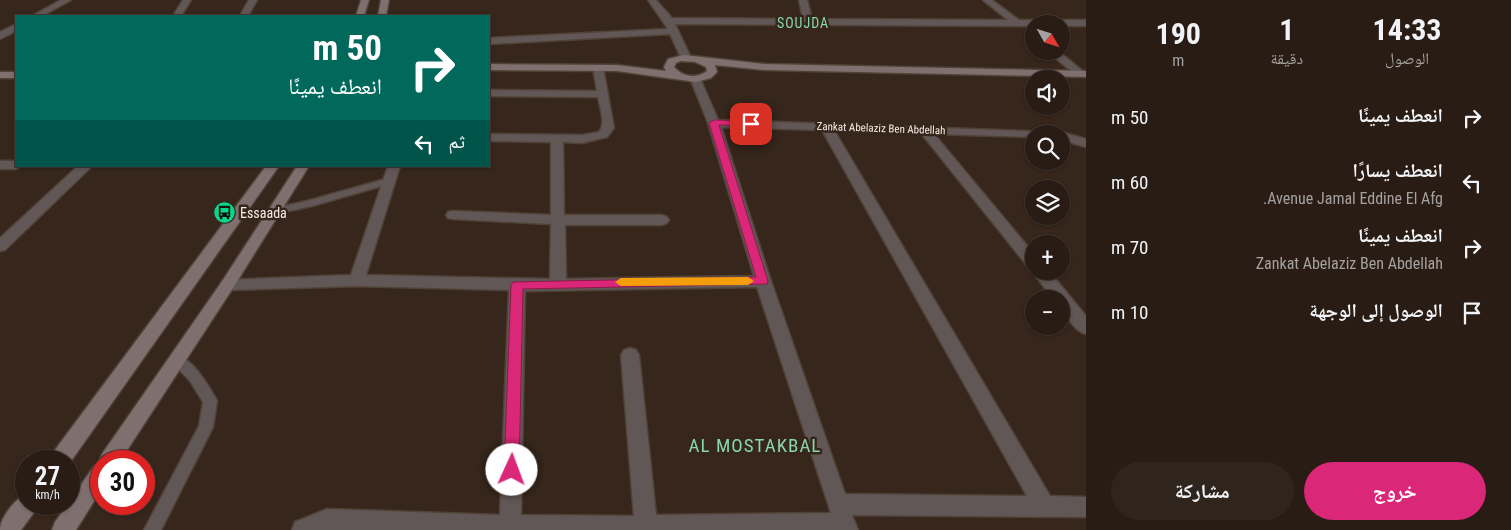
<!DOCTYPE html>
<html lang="ar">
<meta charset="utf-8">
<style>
body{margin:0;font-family:"Roboto Condensed","Noto Naskh Arabic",sans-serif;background:#30251d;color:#f1f3f6;direction:rtl;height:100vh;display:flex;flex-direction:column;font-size:19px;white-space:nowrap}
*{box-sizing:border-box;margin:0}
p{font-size:16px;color:#a5a1a0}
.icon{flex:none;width:28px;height:28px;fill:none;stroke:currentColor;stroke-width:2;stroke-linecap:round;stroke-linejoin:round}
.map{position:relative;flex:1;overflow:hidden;direction:ltr}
.side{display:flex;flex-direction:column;background:#281c14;width:425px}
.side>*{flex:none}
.hud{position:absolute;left:15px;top:15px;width:475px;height:152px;border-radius:0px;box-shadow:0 1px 4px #0004,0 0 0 1px #443a34;direction:rtl;background:#00695c;color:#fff;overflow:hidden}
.needle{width:32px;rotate:129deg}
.tools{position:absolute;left:1025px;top:15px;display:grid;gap:10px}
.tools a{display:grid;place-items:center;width:45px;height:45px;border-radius:50%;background:#281c14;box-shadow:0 1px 4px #0004,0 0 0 1px #443a34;font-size:25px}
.speed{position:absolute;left:15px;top:450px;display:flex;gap:10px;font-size:25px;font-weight:700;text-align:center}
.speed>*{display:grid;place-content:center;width:65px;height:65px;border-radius:50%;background:#281c14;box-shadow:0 1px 4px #0004,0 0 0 1px #443a34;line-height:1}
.speed small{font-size:12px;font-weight:400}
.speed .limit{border:8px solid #d22;background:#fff;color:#111}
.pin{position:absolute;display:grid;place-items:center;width:42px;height:42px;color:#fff;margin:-21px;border-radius:10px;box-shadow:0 2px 8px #0006}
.me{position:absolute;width:55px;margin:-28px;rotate:2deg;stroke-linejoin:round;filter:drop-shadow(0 0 4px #0008)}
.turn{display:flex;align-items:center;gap:18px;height:105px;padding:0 25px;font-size:22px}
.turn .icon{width:65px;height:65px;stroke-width:2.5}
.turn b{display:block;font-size:35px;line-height:42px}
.then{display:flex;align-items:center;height:48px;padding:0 25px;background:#0003;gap:10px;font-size:19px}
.eta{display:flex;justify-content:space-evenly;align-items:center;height:85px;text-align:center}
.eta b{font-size:30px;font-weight:700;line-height:35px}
.action{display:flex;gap:10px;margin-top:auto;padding:10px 25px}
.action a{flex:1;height:58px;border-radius:30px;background:#db2777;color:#fff;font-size:20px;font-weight:700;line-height:58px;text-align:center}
.action a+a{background:#30251d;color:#f1f3f6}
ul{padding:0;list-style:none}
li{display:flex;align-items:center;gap:15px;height:65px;padding:0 25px}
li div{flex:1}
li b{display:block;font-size:19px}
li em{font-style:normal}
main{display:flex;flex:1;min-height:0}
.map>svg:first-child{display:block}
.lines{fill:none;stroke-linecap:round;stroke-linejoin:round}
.lane-casing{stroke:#514237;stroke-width:3}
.street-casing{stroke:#514237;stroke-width:3}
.secondary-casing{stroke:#514237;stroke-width:3}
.lane{fill:#615756;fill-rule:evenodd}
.street{fill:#615756;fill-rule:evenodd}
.secondary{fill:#7f6f6f;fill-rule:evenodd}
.route{fill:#db2777;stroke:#8e194d}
.slow{fill:#f59e0b}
.labels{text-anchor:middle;stroke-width:5;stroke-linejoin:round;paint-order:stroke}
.far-street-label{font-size:11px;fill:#f7ece5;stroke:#36261b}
.far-quarter-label{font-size:14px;letter-spacing:1px;fill:#88d6aa;stroke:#36261b}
.poi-label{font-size:14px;fill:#f7ece5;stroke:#36261b;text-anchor:start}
.near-quarter-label{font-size:19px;letter-spacing:1px;fill:#88d6aa;stroke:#36261b}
</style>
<main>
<section class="side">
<div class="eta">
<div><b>14:33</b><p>الوصول</p></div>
<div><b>1</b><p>دقيقة</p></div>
<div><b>190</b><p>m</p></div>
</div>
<ul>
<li><svg class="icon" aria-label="right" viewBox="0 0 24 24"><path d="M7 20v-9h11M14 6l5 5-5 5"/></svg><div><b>انعطف يمينًا</b></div><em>50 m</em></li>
<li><svg class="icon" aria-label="left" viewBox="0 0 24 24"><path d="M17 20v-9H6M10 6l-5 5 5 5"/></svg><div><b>انعطف يسارًا</b><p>Avenue Jamal Eddine El Afg.</p></div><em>60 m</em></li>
<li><svg class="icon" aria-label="right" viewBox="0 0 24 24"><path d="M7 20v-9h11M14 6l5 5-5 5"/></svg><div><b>انعطف يمينًا</b><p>Zankat Abelaziz Ben Abdellah</p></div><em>70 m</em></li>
<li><svg class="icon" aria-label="arrive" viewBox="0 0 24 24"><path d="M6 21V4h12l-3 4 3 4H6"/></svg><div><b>الوصول إلى الوجهة</b></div><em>10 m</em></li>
</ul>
<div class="action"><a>خروج</a><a>مشاركة</a></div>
</section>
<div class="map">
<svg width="1086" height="530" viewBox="0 0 1086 530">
<rect width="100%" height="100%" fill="#36261b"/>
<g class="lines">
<defs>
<g id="lane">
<path d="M389 178 394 181 392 183 312 206 275 214 270 211 271 209 307 201Z"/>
<path d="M177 355C194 361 206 382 215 397L217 401 213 427 161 530H144L199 426 203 402 190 381 170 360 172 356Z"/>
</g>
<g id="street">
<path d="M61 0H71L42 16H32Z"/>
<path d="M183 0H191L181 16H173Z"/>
<path d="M249 0H257L248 16H240Z"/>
<path d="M648 0H656L672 18 803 19 799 0H807L812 19 1008 20 983 0H992L1019 20H1086V26H1061V24H1034V26L675 24 691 58 686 61 681 58 670 34 489 44V38L668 29Z"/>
<path d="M16 24V31L0 39V32Z"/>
<path d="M1047 51H1058L1085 73 1084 75H1076Z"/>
<path d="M598 65 603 68 614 128 607 137 582 143 563 142 564 215H662L667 217 669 220 667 223 662 225H565L566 279 754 276 708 123 690 78 691 76H699L700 78 718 120 1052 132 1054 134H1034V137L934 134 1034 254V271H1049L1086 316V334C1074 331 1061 311 1061 299H1053L1032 271 1034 269 1029 268 921 133 834 130 1050 496 1086 497V517L852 515 858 530H292L295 522 327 509 500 515 509 290 357 286 228 290 223 288 220 284 223 280 351 275 388 166H400L366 275 550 279 551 224 453 219 448 218 446 215 448 212 453 211 551 215V142L489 141V134L582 135 599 132C606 123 600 108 598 97L489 96V90L597 91 593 68ZM721 127 822 130 1027 496 845 494 771 281ZM757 287 831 513 656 515 639 355 636 350 630 348 624 350 621 355 634 516 521 515 525 291Z"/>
<path d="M1061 132 1086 139V147L1061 140V134H1057Z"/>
<path d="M0 161H16V166H21L16 169H0Z"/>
<path d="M78 166H92L5 250 0 251V238Z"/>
</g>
<g id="secondary">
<path d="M361 0H369L364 16H356Z"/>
<path d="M381 0H389L386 16H378Z"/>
<path d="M684 55 765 64 1086 71V77L765 70 715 65 717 72 711 78 696 82 617 71 489 70V64L617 65 666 71 664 67 668 59ZM681 61 695 62 706 67 707 71C696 79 683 77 674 67L676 63Z"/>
<rect x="0" y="72" width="16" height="6"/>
<path d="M266 166H279L69 464V461H49L52 454Z"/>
<path d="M297 166H309L233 288 120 461H101V490L76 530H52L55 522 94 466 100 464 99 461 102 454 223 280Z"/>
<path d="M26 494V504H38L35 511 21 530H0C0 518 15 499 26 494Z"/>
</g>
</defs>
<!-- lane casing -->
<use href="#lane" class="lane-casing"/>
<!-- street casing -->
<use href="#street" class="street-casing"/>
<!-- secondary casing -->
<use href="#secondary" class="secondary-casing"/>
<!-- lane -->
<use href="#lane" class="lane"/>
<!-- street -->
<use href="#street" class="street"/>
<!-- secondary -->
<use href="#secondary" class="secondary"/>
</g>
<!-- route -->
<path class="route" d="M714 120 751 121 755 124 751 126 719 125 768 281 767 284 523 289 519 470 517 475 512 477 506 475 504 470 511 285 513 282 756 277 709 123Z"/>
<!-- slow -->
<path class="slow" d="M748 277 754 281 748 285 621 286 615 282 621 278Z"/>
<!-- icons -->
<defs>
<symbol id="bus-disc" viewBox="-11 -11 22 22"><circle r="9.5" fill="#07d98b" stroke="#36261b"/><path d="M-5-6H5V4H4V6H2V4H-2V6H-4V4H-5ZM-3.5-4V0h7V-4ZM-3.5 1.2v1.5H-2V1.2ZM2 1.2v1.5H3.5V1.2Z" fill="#111"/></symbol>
</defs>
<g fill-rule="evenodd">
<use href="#bus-disc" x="212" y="200" width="25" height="25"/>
</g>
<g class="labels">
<!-- far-street labels -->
<g class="far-street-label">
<text transform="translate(881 128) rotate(2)" y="4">Zankat Abelaziz Ben Abdellah</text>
</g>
<!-- far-quarter labels -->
<g class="far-quarter-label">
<text x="803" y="28">SOUJDA</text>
</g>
<!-- poi labels -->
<g class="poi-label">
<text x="240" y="218">Essaada</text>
</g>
<!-- near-quarter labels -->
<g class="near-quarter-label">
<text x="755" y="452">AL MOSTAKBAL</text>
</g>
</g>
</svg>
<div class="tools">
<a><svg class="needle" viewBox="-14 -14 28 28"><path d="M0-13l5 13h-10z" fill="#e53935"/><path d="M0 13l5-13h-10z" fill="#a5a1a0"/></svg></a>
<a><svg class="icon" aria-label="sound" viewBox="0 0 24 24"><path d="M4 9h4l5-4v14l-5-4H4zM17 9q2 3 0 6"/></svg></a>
<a><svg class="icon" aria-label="search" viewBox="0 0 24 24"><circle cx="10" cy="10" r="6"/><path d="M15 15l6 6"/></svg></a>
<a><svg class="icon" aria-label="layers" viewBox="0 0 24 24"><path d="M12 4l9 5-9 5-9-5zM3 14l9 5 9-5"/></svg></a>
<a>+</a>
<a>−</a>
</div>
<div class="speed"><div>27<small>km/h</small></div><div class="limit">30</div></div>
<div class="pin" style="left:751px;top:124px;background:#d93025"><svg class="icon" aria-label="arrive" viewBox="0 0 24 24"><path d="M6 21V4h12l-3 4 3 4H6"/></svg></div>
<svg class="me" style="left:512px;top:470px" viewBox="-20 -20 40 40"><circle r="19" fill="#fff"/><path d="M0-13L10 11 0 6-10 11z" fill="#db2777"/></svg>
<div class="hud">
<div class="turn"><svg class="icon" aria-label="right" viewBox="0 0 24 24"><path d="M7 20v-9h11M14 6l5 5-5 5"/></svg><div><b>50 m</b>انعطف يمينًا</div></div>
<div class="then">ثم<svg class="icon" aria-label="left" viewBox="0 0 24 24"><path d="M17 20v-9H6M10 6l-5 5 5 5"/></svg></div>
</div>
</div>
</main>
